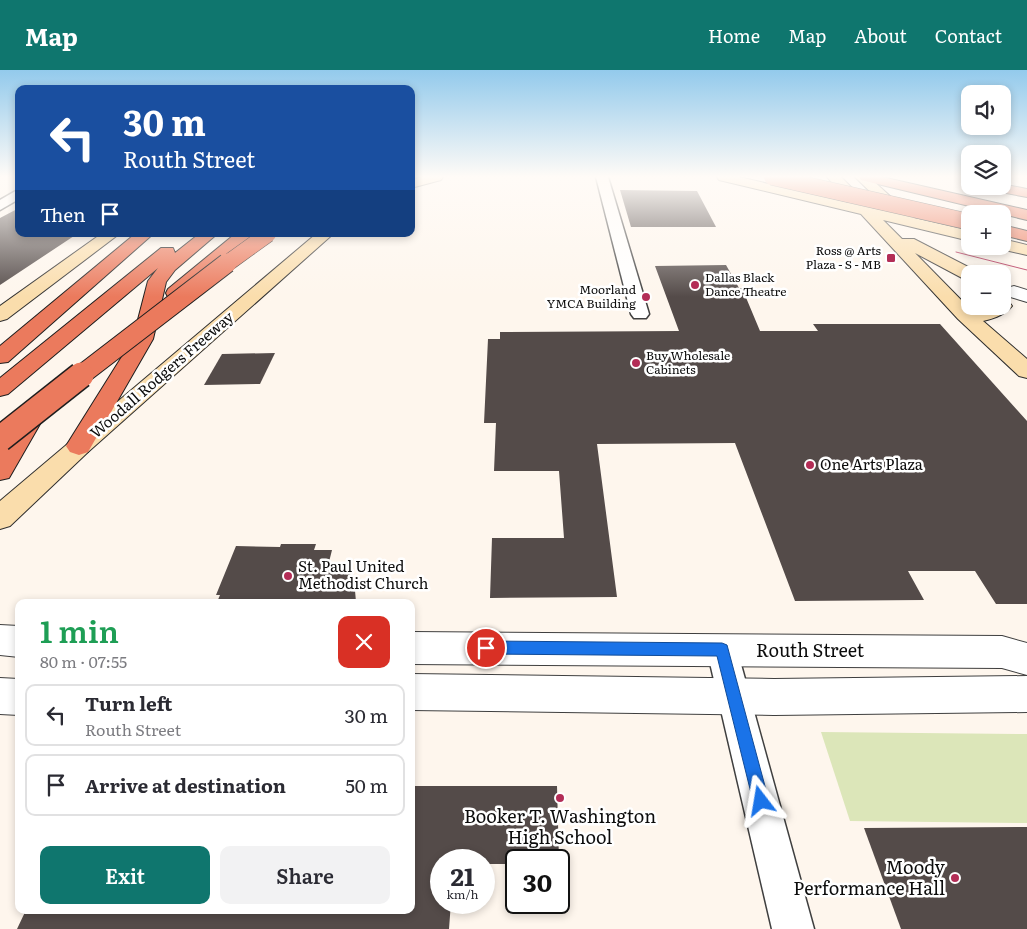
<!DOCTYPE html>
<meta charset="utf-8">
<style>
body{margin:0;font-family:Literata,serif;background:#f2f2f3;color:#2b2b33;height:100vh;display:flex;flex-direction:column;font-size:19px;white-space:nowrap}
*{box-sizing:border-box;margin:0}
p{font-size:16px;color:#7c7c81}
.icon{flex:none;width:28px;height:28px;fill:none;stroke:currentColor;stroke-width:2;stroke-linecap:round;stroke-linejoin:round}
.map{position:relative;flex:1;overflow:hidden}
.sheet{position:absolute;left:15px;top:529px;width:400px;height:315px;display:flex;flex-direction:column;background:#fff;border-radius:10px;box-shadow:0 2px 8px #0003}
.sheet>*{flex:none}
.banner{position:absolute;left:15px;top:15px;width:400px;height:152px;border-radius:10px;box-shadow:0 2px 8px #0003;background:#1a4fa0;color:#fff;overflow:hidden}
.buttons{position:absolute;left:961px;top:15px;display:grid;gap:10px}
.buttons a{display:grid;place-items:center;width:50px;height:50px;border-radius:10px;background:#fff;box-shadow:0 2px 8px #0003;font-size:25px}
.speed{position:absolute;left:430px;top:779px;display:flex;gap:10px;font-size:25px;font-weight:700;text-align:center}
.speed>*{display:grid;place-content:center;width:65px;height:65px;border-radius:50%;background:#fff;box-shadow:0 2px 8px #0003;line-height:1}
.speed small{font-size:12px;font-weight:400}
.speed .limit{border:2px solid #111;border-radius:8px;background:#fff;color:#111}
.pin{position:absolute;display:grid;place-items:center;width:42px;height:42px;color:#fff;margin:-21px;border:2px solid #fff;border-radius:50%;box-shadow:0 1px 5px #0007}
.me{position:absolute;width:55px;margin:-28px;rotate:346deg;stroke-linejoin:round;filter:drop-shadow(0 0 4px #0008)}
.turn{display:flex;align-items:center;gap:18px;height:105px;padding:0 25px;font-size:22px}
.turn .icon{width:65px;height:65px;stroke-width:2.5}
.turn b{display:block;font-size:35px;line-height:42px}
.then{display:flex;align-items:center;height:48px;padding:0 25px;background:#0003;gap:10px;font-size:19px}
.round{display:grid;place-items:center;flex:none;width:52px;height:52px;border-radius:10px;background:#f2f2f3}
.headline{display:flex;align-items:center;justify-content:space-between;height:85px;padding:0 25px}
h1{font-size:30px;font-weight:600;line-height:38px;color:#1e9e55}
.cta{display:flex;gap:10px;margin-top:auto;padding:10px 25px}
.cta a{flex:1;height:58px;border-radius:10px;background:#0f766e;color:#fff;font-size:20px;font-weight:600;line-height:58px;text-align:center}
.cta a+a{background:#f2f2f3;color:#2b2b33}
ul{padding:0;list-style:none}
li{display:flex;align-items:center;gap:15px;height:62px;margin:0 10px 8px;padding:0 15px;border:2px solid #e1e1e2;border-radius:10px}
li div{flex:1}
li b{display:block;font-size:19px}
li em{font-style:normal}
header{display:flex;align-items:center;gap:30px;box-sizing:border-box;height:70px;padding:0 25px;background:#0f766e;color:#fff}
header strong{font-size:24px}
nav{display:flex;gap:28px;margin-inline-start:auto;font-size:18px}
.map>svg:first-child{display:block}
.green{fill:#dce6b9}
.building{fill:#544b49}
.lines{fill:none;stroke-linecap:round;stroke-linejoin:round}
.minor-casing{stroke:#3f3f3f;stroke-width:3}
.tertiary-casing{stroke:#3f3f3f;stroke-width:2}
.secondary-casing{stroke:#2e2e2e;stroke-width:2}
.motorway-casing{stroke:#1d1d1d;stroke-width:2}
.minor{fill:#fff;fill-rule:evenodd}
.tertiary{fill:#fff;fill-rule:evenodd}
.secondary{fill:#faddac;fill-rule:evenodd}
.motorway{fill:#eb7a5d;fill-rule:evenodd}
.tram{stroke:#b32d56;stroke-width:1}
.motorway-bridge-far2-casing{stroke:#1d1d1d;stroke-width:17;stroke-linecap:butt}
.motorway-bridge-far1-casing{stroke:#1d1d1d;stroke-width:21;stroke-linecap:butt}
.motorway-bridge-casing{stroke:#1d1d1d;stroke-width:28;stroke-linecap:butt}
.motorway-bridge-far2{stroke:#eb7a5d;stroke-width:16}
.motorway-bridge-far1{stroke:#eb7a5d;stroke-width:19}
.motorway-bridge{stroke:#eb7a5d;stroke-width:25}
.route{fill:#1a73e8;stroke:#114b97}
.poi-dot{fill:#b32d56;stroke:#fff;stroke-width:2}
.labels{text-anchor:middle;stroke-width:5;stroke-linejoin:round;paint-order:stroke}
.far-poi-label{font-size:12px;fill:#0c0c0c;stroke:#fff;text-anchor:end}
.street-label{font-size:15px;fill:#0c0c0c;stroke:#fff}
.poi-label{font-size:15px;fill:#0c0c0c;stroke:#fff;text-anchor:start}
.near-street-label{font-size:18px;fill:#0c0c0c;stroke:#fff}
.near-poi-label{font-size:18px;fill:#0c0c0c;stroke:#fff}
</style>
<header>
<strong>Map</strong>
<nav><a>Home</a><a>Map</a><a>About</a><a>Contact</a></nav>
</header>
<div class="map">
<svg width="1027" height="859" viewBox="0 0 1027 859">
<rect width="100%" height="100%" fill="#fef6ed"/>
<!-- green -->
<path class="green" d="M821 662 1027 664V753L850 751Z"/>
<!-- building -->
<g class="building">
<path d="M620 120 697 121 716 157H631Z"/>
<path d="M19 138V164H77L0 215V148Z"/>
<path d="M726 195 739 218H742L760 261H818L813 254H940L1027 351V534H996L975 501H908L924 530 795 531 735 373 597 374 617 527 490 528 492 468H564L559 401H494L496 353H484L488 269H500V262L679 261 655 196Z"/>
<path d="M275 283 260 314 204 315 222 284Z"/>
<path d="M281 474H316L314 480H332L327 500 349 503 354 509 356 532H217L220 525H216L236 476 280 477Z"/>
<path d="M411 716H557L559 790H516V794H484V790H441V832H451L449 859H17L26 840H411Z"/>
<path d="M1027 757V859H901L864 758Z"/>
</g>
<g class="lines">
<defs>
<g id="minor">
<path d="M596 107H608L649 244 646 248H634L631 244Z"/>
<path d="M19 119V129L0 140V130Z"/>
<path d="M722 566 733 570 737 580 814 859H772L707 580 711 570Z"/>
</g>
<g id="tertiary">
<path d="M1014 216 1027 220V232L1007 226 1005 222 1007 218Z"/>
<path d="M0 555 19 556V587L0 585Z"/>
<path d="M411 562 1002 566 1027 573V605L1002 598 411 594Z"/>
<path d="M411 604 774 609 1027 606V642L774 645 411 640Z"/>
<path d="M0 608 19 609V645L0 644Z"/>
</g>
<g id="secondary">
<path d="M422 107H443L441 110 411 118V110Z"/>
<path d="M717 107H739L850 133 827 107H841L872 138 891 142 855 107H869L902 137 913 143 914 148 970 161V171L883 150 902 169H914L976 201 978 204H970V210L964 209 915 183 970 239 1002 236V230L1009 232 1012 236C1006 244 993 249 983 251L1027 289V308L1019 306 958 249 861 144 719 110Z"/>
<path d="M101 164H119L7 249 0 251V236Z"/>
<path d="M316 164H333L88 382 10 456 0 459V431Z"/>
<path d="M1002 169 1027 175V185L996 178 1002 176Z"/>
</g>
<g id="motorway">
<path d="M859 107H882L1027 140V150L861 110Z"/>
<path d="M1002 114 1027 119V127L985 119 983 116H1002Z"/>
<path d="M1002 155 1027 161V171L1002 165Z"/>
<path d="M135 164H153L8 292 0 293V276Z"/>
<path d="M199 164H217L175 200 166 212 153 269 88 382 79 385 70 382 66 376 133 269 148 211 158 198 8 324 0 326V308L161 178H173L175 183Z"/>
<path d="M235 164H253L182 227H168L166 223 168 219Z"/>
<path d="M36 332 44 335 48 340 9 408 0 410V379L28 335Z"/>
</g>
</defs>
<!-- minor casing -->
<use href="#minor" class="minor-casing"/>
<!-- tertiary casing -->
<use href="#tertiary" class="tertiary-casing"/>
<!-- secondary casing -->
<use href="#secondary" class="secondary-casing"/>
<!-- motorway casing -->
<use href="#motorway" class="motorway-casing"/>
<!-- minor -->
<use href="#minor" class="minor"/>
<!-- tertiary -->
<use href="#tertiary" class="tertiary"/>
<!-- secondary -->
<use href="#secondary" class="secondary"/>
<!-- motorway -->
<use href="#motorway" class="motorway"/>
<!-- tram -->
<path class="tram" d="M956 182 1027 200"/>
<defs>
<g id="motorway-bridge-far2">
<path d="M772 107 970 152"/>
<path d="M225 195 268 164"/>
</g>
<path id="motorway-bridge-far1" d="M80 306 227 193"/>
<path id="motorway-bridge" d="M0 369 81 305"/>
</defs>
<!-- motorway-bridge-far2 casing -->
<use href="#motorway-bridge-far2" class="motorway-bridge-far2-casing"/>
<!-- motorway-bridge-far1 casing -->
<use href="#motorway-bridge-far1" class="motorway-bridge-far1-casing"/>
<!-- motorway-bridge casing -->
<use href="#motorway-bridge" class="motorway-bridge-casing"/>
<!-- motorway-bridge-far2 -->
<use href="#motorway-bridge-far2" class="motorway-bridge-far2"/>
<!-- motorway-bridge-far1 -->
<use href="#motorway-bridge-far1" class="motorway-bridge-far1"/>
<!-- motorway-bridge -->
<use href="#motorway-bridge" class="motorway-bridge"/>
</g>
<!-- sky -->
<linearGradient id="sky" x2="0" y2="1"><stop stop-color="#93caec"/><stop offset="0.47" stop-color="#fffbf7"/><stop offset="1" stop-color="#fffbf7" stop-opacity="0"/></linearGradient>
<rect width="1027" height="227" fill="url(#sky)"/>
<!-- route -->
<path class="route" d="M486 571 722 573 727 575 769 731 767 737 761 739 755 737 753 731 717 586 486 584 481 582 479 578 481 573Z"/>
<!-- markers -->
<g class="poi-dot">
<rect x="886" y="183" width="10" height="10" rx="2.5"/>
<circle cx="695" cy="215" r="5"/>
<circle cx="646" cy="227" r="5"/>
<circle cx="636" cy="293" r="5"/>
<circle cx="810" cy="395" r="5"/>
<circle cx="288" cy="506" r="5"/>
<circle cx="560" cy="728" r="5"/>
<circle cx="955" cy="808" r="5"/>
</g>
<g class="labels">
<!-- far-poi labels -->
<g class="far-poi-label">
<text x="881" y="185">Ross @ Arts<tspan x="881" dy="14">Plaza - S - MB</tspan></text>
<text x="705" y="212" text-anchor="start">Dallas Black<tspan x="705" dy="14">Dance Theatre</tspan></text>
<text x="636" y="224">Moorland<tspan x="636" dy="14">YMCA Building</tspan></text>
<text x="646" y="290" text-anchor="start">Buy Wholesale<tspan x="646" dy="14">Cabinets</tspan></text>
</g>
<!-- street labels -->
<g class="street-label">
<text transform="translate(162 305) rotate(-41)" y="5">Woodall Rodgers Freeway</text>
</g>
<!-- poi labels -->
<g class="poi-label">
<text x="820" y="400">One Arts Plaza</text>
<text x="298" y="502">St. Paul United<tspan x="298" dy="17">Methodist Church</tspan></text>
</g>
<!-- near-street labels -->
<g class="near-street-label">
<text x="810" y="587">Routh Street</text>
</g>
<!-- near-poi labels -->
<g class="near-poi-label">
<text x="560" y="753">Booker T. Washington<tspan x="560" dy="21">High School</tspan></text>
<text x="945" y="804" text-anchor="end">Moody<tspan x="945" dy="21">Performance Hall</tspan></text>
</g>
</g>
</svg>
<div class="buttons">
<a><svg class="icon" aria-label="sound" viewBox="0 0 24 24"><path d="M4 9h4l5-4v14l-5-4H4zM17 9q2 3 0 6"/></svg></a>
<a><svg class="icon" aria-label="layers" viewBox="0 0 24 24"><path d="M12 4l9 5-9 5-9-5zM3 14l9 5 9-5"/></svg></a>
<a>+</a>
<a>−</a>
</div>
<div class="speed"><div>21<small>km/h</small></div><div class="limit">30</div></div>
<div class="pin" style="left:486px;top:578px;background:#d93025"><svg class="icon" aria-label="arrive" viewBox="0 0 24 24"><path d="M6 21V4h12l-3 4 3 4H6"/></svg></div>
<svg class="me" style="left:761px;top:731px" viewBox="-20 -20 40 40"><path d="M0-17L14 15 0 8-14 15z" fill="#1a73e8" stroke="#fff" stroke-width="4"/></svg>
<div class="banner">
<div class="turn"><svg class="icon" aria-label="left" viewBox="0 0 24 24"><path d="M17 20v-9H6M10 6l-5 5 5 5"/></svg><div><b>30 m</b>Routh Street</div></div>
<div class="then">Then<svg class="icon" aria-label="arrive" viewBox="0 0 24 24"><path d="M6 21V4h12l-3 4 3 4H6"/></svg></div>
</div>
<section class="sheet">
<div class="headline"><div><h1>1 min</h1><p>80 m · 07:55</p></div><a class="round" style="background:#d93025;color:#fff"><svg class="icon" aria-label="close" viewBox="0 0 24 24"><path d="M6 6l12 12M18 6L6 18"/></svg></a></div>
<ul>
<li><svg class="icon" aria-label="left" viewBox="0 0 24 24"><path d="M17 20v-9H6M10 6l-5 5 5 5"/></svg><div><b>Turn left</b><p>Routh Street</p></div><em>30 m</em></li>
<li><svg class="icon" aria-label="arrive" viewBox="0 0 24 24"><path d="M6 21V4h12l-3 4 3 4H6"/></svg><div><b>Arrive at destination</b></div><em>50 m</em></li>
</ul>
<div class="cta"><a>Exit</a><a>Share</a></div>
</section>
</div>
